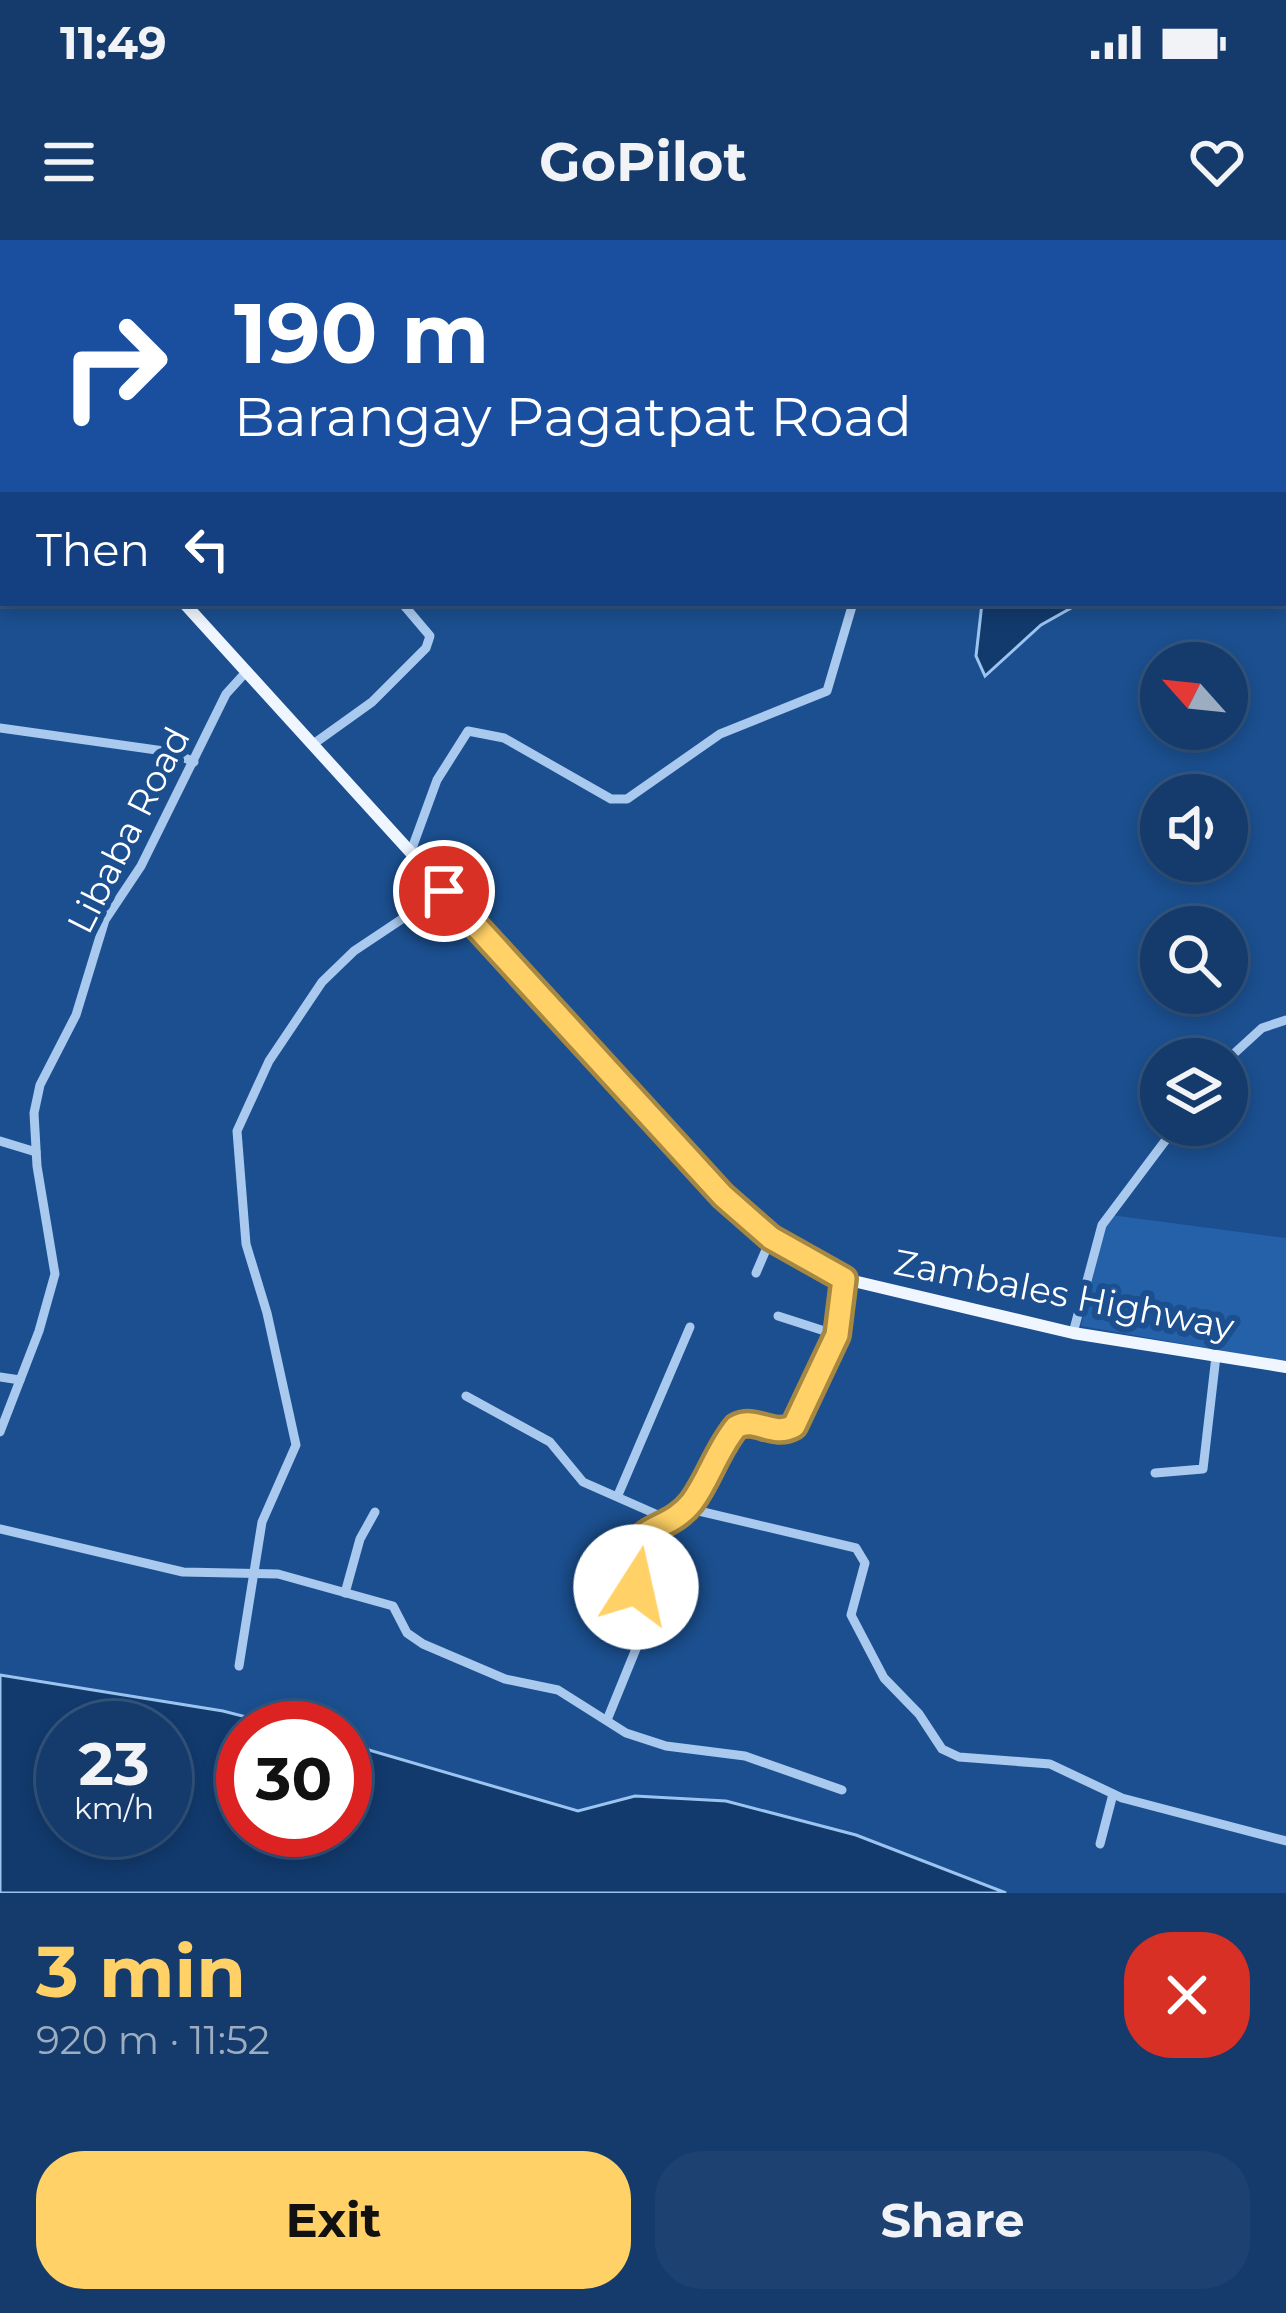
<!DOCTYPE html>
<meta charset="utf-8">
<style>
body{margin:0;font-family:Montserrat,sans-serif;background:#1d4271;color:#f1f3f6;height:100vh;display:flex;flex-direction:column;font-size:45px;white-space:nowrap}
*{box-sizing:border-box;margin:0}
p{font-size:39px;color:#9dadc1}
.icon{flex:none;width:66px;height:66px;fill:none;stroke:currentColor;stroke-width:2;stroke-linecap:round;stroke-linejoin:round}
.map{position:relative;height:1653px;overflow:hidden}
.details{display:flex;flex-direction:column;background:#143b6b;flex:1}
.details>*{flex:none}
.guide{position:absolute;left:0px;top:0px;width:1287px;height:366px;box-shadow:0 6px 18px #0003,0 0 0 3px #33557e;background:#1a4fa0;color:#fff;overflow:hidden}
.needle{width:78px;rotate:297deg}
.buttons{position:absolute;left:1140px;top:402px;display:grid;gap:24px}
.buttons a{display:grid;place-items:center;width:108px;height:108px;border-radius:50%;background:#143b6b;box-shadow:0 6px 18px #0003,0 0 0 3px #33557e;font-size:60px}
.speed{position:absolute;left:36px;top:1461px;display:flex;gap:24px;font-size:60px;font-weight:700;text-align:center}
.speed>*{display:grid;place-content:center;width:156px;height:156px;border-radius:50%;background:#143b6b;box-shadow:0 6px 18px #0003,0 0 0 3px #33557e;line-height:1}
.speed small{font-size:30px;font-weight:400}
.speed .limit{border:18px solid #d22;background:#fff;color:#111}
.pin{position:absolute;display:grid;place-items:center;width:102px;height:102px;color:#fff;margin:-51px;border:6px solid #fff;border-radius:50%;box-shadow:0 3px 12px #0007}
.me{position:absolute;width:132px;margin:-66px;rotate:10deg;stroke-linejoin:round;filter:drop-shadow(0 0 9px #0008)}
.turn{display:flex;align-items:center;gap:42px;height:252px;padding:0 36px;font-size:54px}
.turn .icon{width:156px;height:156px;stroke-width:2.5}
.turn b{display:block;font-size:84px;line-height:102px}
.then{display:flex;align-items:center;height:114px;padding:0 36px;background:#0003;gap:24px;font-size:45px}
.round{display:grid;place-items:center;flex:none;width:126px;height:126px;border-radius:48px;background:#1d4271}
.overview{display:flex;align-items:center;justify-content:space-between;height:204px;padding:0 36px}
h1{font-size:72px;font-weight:700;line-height:90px;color:#ffd166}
.button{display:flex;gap:24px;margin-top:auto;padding:24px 36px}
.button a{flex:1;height:138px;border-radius:48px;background:#ffd166;color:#111;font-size:48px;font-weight:700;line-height:138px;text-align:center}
.button a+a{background:#1d4271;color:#f1f3f6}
.status{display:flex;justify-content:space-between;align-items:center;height:84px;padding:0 60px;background:#143b6b;direction:ltr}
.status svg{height:33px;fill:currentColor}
header{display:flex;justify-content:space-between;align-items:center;height:156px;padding:0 36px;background:#143b6b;font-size:54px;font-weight:700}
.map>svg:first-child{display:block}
.green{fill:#2461a8}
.water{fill:#123a6d;stroke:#9cc4f0;stroke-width:3;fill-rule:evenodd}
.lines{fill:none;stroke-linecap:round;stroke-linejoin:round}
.river{stroke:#123a6d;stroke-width:14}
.minor{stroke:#a9c9ee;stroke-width:9}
.major{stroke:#f0f6ff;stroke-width:12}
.route-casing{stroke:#a68842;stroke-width:30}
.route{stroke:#ffd166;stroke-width:21}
.labels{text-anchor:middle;stroke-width:12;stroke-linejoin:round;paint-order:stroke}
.street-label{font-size:36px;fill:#fff;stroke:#1b4f8f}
</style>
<div class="status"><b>11:49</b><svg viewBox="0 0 49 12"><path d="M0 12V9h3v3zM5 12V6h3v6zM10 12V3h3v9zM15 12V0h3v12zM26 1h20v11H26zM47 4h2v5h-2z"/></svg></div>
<header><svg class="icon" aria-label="menu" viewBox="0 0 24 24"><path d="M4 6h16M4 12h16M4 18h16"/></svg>GoPilot<svg class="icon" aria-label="heart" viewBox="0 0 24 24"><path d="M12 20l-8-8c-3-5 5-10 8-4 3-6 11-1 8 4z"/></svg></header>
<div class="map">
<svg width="1286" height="1653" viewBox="0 0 1286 1653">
<rect width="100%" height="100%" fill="#1b4f8f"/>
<!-- green -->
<path class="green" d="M1111 975 1286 998V1122L1081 1086 1102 991Z"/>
<!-- water -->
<g class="water">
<path d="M982 363H1080L1041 385 985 436 976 416Z"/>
<path d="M0 1435 223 1471 289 1488H243V1590H345V1503L578 1571 635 1556 726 1561 856 1595 1006 1653H0ZM165 1488V1590H63V1488Z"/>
</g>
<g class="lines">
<!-- river -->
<g class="river">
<path d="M831 0 834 3"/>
<path d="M1163 3 1167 0"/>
</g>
<!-- minor -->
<g class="minor">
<path d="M889 3 890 0"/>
<path d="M0 488 171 512 194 522"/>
<path d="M312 505 372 462 426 408 430 396 402 363"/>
<path d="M411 611 437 540 468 491 504 498 611 559H627L720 494 827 451 853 363"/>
<path d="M1227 820 1262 788 1286 780"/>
<path d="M0 901 36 912"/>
<path d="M756 1033 771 998"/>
<path d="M778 1076 837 1095"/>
<path d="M1073 1093 1102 985 1177 885"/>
<path d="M0 1137 20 1140"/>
<path d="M466 1156 550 1202 583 1242 667 1279"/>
<path d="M0 1192 39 1091 55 1034 37 926 34 873 40 845 76 775 105 680 141 626 226 454 246 432"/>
<path d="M1155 1233 1203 1229 1216 1116"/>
<path d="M618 1255 690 1087"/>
<path d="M686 1268 856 1308 865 1323 851 1375 884 1438 919 1474 942 1509 959 1517 1050 1524 1122 1558 1286 1601"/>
<path d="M0 1289 183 1332 278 1334 393 1366 407 1393 423 1404 505 1439 558 1450 626 1493 666 1506 745 1516 842 1550"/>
<path d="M345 1353 360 1299 375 1272"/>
<path d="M239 1426 262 1282 296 1205 267 1073 246 1004 237 891 269 821 322 742 354 711 444 651"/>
<path d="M607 1480 640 1399 635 1305 651 1287 693 1261 736 1187C756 1176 772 1198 794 1186L837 1095 845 1039"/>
<path d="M1100 1604 1113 1554"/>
</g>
<!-- major -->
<g class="major">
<path d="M0 156 3 160"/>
<path d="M184 363 723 956 771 998 845 1039 1073 1093 1286 1127"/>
</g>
</g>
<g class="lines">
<defs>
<path id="route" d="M444 651 723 956 771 998 844 1039 837 1095 794 1186C772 1198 756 1176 736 1187 717 1210 709 1239 692 1262 663 1299 621 1278 636 1347"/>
</defs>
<!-- route casing -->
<use href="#route" class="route-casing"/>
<!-- route -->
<use href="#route" class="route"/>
</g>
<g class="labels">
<!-- street labels -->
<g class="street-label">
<text transform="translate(128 590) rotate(-63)" y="13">Libaba Road</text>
<text transform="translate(1064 1054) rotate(11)" y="13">Zambales Highway</text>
</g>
</g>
</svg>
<div class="buttons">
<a><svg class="needle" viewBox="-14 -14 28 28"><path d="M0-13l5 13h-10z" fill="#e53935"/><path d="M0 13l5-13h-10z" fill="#9dadc1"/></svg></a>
<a><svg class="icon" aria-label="sound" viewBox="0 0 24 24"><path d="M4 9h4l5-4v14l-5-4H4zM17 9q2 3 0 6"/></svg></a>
<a><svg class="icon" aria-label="search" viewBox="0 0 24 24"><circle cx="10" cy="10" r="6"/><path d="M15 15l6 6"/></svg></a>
<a><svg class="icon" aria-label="layers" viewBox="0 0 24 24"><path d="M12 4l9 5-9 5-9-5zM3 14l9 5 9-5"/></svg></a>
</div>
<div class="speed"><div>23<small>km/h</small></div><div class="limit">30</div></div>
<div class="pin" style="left:444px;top:651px;background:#d93025"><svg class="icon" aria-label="arrive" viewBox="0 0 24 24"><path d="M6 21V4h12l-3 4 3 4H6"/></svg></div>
<svg class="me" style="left:636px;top:1347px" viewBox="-20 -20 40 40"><circle r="19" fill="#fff"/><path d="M0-13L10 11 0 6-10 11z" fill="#ffd166"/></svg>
<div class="guide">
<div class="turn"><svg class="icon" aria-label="right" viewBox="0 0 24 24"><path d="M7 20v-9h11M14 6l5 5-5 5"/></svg><div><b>190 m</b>Barangay Pagatpat Road</div></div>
<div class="then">Then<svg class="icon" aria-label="left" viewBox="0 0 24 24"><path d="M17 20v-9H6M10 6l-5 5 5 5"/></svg></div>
</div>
</div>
<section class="details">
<div class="overview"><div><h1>3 min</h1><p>920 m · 11:52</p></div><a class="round" style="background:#d93025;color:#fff"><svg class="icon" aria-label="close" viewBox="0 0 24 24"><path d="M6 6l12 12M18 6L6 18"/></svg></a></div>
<div class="button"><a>Exit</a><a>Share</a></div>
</section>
